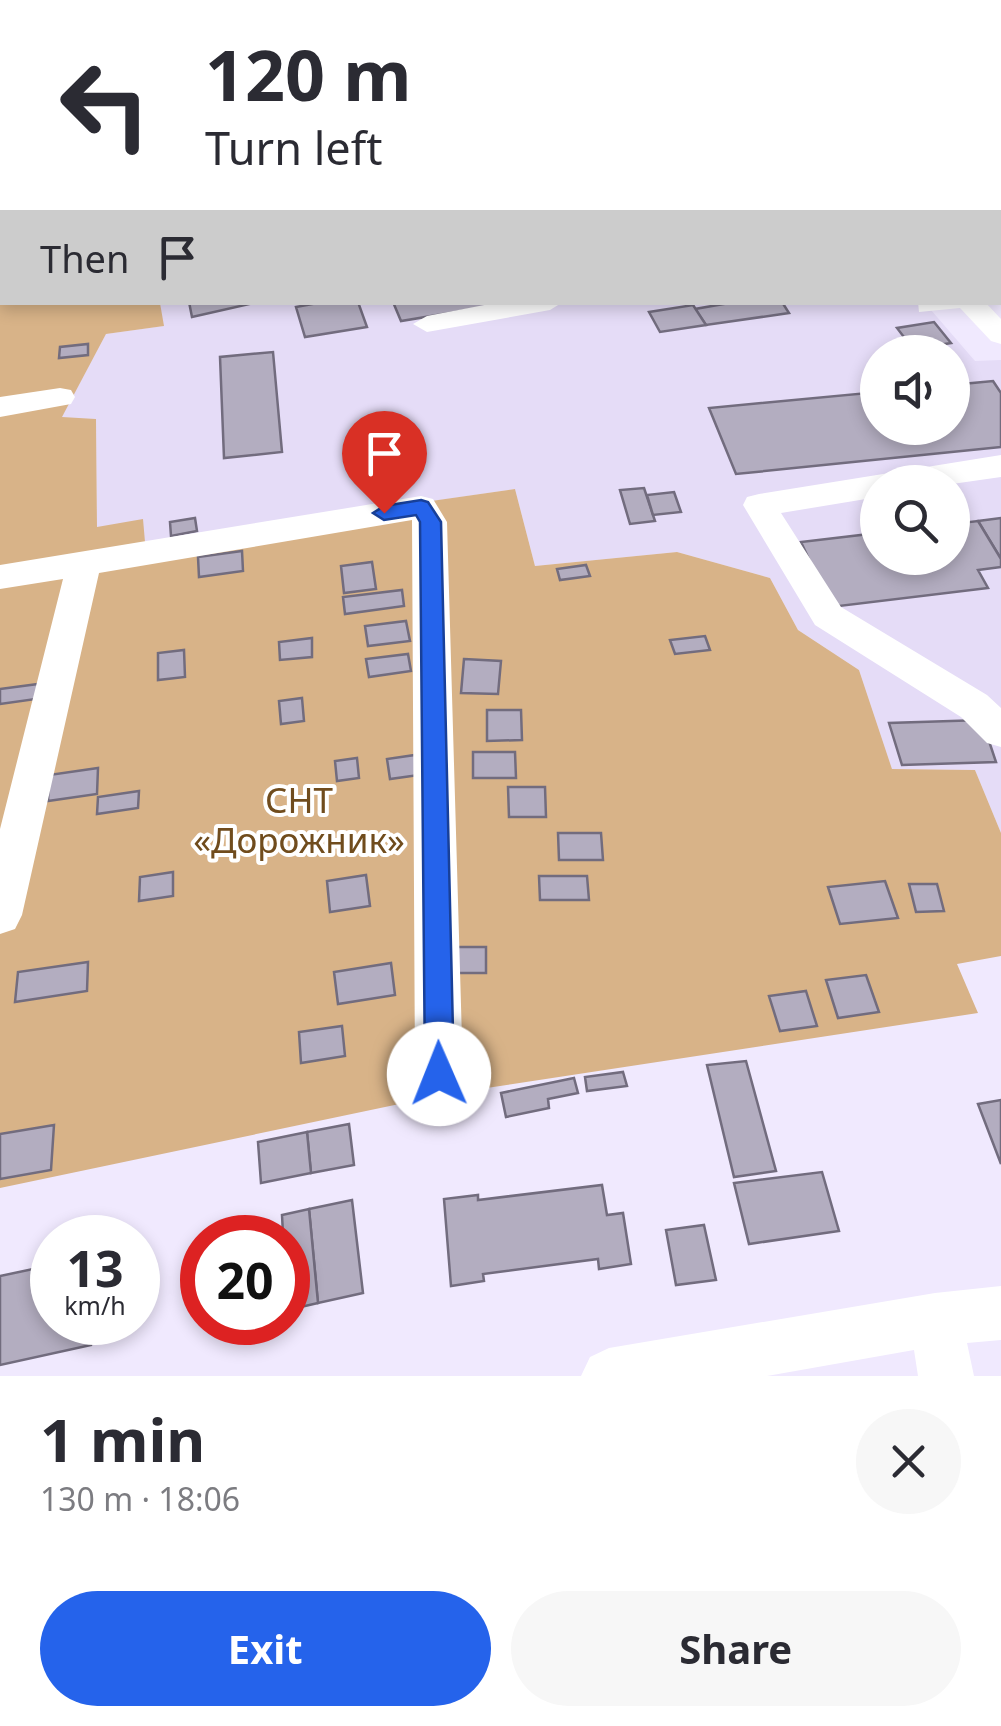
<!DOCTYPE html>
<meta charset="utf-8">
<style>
body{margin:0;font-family:"Noto Sans",sans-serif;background:#f7f7f7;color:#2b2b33;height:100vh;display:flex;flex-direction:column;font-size:38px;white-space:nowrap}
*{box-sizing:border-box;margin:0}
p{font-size:32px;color:#7c7c81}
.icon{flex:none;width:55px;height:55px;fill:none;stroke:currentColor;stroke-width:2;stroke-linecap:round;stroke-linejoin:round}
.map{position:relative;height:1376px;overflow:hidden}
.sheet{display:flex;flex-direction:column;background:#fff;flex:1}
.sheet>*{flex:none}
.guide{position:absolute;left:0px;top:0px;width:1002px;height:305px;box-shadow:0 5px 15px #0003;background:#fff;color:#2b2b33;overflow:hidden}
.buttons{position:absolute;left:860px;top:335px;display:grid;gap:20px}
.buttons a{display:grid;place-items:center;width:110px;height:110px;border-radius:50%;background:#fff;box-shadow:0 5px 15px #0003;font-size:50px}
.speed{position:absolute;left:30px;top:1215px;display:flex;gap:20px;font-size:50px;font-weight:700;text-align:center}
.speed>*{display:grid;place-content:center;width:130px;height:130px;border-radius:50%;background:#fff;box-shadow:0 5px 15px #0003;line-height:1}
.speed small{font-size:25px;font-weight:400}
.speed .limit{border:15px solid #d22;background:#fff;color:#111}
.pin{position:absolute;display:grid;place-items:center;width:85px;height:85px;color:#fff;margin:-102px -42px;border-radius:50% 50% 50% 0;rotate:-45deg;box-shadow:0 0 10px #0007}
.pin .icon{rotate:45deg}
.me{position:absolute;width:110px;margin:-55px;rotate:359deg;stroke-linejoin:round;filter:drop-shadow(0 0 8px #0008)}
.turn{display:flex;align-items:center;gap:35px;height:210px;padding:0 40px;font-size:45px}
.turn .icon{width:130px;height:130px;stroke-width:2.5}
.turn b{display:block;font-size:70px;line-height:85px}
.then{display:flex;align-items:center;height:95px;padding:0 40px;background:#0003;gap:20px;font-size:38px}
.round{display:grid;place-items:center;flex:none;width:105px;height:105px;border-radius:52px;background:#f7f7f7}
.summary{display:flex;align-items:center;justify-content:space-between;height:170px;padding:0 40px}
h1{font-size:60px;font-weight:700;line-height:75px}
.cta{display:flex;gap:20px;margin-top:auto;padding:20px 40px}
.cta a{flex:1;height:115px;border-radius:60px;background:#2563eb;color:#fff;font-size:40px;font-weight:700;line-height:115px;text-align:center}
.cta a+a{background:#f7f7f7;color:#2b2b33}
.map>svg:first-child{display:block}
.built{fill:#e5dcf7;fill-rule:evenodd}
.green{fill:#d8b388}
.building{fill:#b3adc0;stroke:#726c7e;stroke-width:2.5}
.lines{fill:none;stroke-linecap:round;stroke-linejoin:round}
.minor{fill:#fff;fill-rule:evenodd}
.major{fill:#fff;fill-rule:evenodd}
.route{fill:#2563eb;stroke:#184099;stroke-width:2.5}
.labels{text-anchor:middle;stroke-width:8;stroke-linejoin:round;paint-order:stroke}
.park-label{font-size:35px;fill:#704c1d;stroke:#fff}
</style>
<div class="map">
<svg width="1001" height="1376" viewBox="0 0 1001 1376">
<rect width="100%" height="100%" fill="#f0e9fe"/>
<!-- built -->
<path class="built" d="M160 303H925L975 361 1001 360V833L975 770 892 769 859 670 798 630 770 578 677 552 535 566 515 489 145 543 97 527 96 419 61 418 106 334 163 326ZM878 352H952V428H878ZM878 482H952V558H878Z"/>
<!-- green -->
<path class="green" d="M0 270 2 302 160 303 164 326 106 334 62 417 96 419 97 527 143 519 145 542 515 489 535 566 677 552 770 578 798 630 859 670 892 769 975 770 1001 833V956L957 964 978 1013 447 1094 0 1188Z"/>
<!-- building -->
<g class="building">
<path d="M189 302H258L192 317Z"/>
<path d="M323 302H358L367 327 305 337 296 307Z"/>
<path d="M393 302H490L492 306 401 321Z"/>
<path d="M735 302H782L789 313 706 325 695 309Z"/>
<path d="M693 305 706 325 660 332 649 312Z"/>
<path d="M934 322 951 343 913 349 897 328Z"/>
<path d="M88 344V355L59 358 60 347Z"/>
<path d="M273 352 282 452 224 458 220 357Z"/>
<path d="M993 381 1001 393V447L736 474 709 408 878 392V428H952V385Z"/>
<path d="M644 488 655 521 630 524 620 490Z"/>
<path d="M674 492 681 512 653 515 647 495Z"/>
<path d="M195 518 197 531 171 536 170 522Z"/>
<path d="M1001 518V559L978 521Z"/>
<path d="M978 521 1001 559V567L978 570 988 588 831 607 801 542 878 533V558H952V524Z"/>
<path d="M242 551 243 571 199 577 198 557Z"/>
<path d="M372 562 376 589 344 593 341 566Z"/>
<path d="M586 565 590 576 560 580 557 569Z"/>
<path d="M402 590 404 606 345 614 343 597Z"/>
<path d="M406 621 410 641 368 646 365 626Z"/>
<path d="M705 636 710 650 675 654 670 640Z"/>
<path d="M312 638V657L280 660 279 642Z"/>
<path d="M184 650 185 677 158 680V653Z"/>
<path d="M408 654 411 671 369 677 366 659Z"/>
<path d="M464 659 501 661 498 694 461 693Z"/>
<path d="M38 684 36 699 0 704V689Z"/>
<path d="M302 698 304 721 281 724 279 701Z"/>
<path d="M487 710H521L522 740 487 741Z"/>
<path d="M982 720 996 762 902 765 889 723Z"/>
<path d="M473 752H515L516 778H473Z"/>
<path d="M415 755 419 775 390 779 387 759Z"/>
<path d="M357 758 359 778 337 781 335 761Z"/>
<path d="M98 768 97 794 48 801 49 775Z"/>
<path d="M508 787H545L546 817H509Z"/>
<path d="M139 791 138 808 97 814 98 797Z"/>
<path d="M558 833H601L603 860H559Z"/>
<path d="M173 872V896L139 901 140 877Z"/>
<path d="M366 875 370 906 330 912 327 881Z"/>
<path d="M539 876H587L589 900H540Z"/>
<path d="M885 881 898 918 840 924 828 887Z"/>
<path d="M909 884H937L944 911 916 912Z"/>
<rect x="457" y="947" width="29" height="26"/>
<path d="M88 962 87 991 15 1002 18 972Z"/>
<path d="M391 963 395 995 338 1004 334 972Z"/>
<path d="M866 975 879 1012 838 1018 826 980Z"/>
<path d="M806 991 817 1026 780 1031 769 996Z"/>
<path d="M342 1026 345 1056 301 1063 299 1032Z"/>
<path d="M746 1061 776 1171 734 1177 707 1065Z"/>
<path d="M623 1072 627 1086 587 1091 585 1077Z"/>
<path d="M574 1078 578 1093 548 1099 549 1108 506 1117 501 1093Z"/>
<path d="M1001 1100V1164L978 1104Z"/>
<path d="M349 1124 354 1165 311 1173 307 1132Z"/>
<path d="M54 1125 51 1170 0 1179V1134Z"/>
<path d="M307 1132 311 1173 261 1183 258 1142Z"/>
<path d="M822 1172 839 1231 749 1244 734 1183Z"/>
<path d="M602 1185 607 1215 623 1213 631 1264 599 1269 598 1259 483 1274 484 1281 451 1286 444 1199 478 1195V1200Z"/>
<path d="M352 1200 363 1293 318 1303 309 1209Z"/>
<path d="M309 1209 318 1303 288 1310V1238H268L283 1234 282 1215Z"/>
<path d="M704 1225 716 1280 676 1285 666 1230Z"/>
<path d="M52 1265V1322H92L91 1345 0 1365V1276Z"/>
</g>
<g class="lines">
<!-- minor -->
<g class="minor">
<path d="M191 0H211L212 2H192Z"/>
<path d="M373 0H393L394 2H374Z"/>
<path d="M839 0H861L862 2H841Z"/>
<rect x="1000" y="97" width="1" height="14"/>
<rect x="1000" y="162" width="1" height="15"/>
<rect x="0" y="189" width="2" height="14"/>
<rect x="0" y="270" width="2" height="16"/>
<rect x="1000" y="286" width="1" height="16"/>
<path d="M500 302H563L550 310 427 332 413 324 427 316Z"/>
<path d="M918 302H985L1001 319V344L991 341 960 308 919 312Z"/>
<path d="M60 388 71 390 75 397 71 404 0 417V397Z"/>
<path d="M1001 455V477L952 484 878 482V497L781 513 841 607 987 695 1001 708V747L987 743 961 717 815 625 743 505 747 497 759 494Z"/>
<path d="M421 496 433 499 447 522 463 1074 456 1090 439 1097 422 1090 415 1074 412 520 99 573 22 915 15 929 0 934V829L63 579 0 589V565Z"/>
<path d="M1001 1286V1340L967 1343 974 1376H918L914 1350 767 1376H581L590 1357 609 1348 935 1293Z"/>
</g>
<!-- major -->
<g class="major">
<path d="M700 0H727L729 2H702Z"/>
<rect x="1000" y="242" width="1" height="21"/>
</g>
</g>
<!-- route -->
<path class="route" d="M421 500 428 502 441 522 454 1074 449 1084 439 1089 429 1084 425 1074 420 522 416 515 384 520 373 513 384 506Z"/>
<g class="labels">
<!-- park labels -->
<g class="park-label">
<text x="299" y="813">СНТ<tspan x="299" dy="40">«Дорожник»</tspan></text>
</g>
</g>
</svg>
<div class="buttons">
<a><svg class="icon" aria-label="sound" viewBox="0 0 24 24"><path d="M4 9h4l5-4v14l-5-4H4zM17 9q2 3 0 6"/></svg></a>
<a><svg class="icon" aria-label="search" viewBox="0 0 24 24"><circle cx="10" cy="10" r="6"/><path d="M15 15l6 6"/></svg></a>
</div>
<div class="speed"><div>13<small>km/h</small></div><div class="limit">20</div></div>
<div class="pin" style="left:384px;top:513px;background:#d93025"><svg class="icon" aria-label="arrive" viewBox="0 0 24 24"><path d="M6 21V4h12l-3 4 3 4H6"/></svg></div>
<svg class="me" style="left:439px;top:1074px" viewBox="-20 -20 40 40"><circle r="19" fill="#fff"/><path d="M0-13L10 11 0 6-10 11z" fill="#2563eb"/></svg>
<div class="guide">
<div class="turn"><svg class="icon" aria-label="left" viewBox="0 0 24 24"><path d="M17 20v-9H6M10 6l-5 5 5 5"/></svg><div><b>120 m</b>Turn left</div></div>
<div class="then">Then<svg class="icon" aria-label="arrive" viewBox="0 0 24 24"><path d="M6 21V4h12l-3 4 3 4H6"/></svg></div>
</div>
</div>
<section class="sheet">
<div class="summary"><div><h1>1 min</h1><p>130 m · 18:06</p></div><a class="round"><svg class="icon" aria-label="close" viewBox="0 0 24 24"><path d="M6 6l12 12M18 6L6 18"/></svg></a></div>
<div class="cta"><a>Exit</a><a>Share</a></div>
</section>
